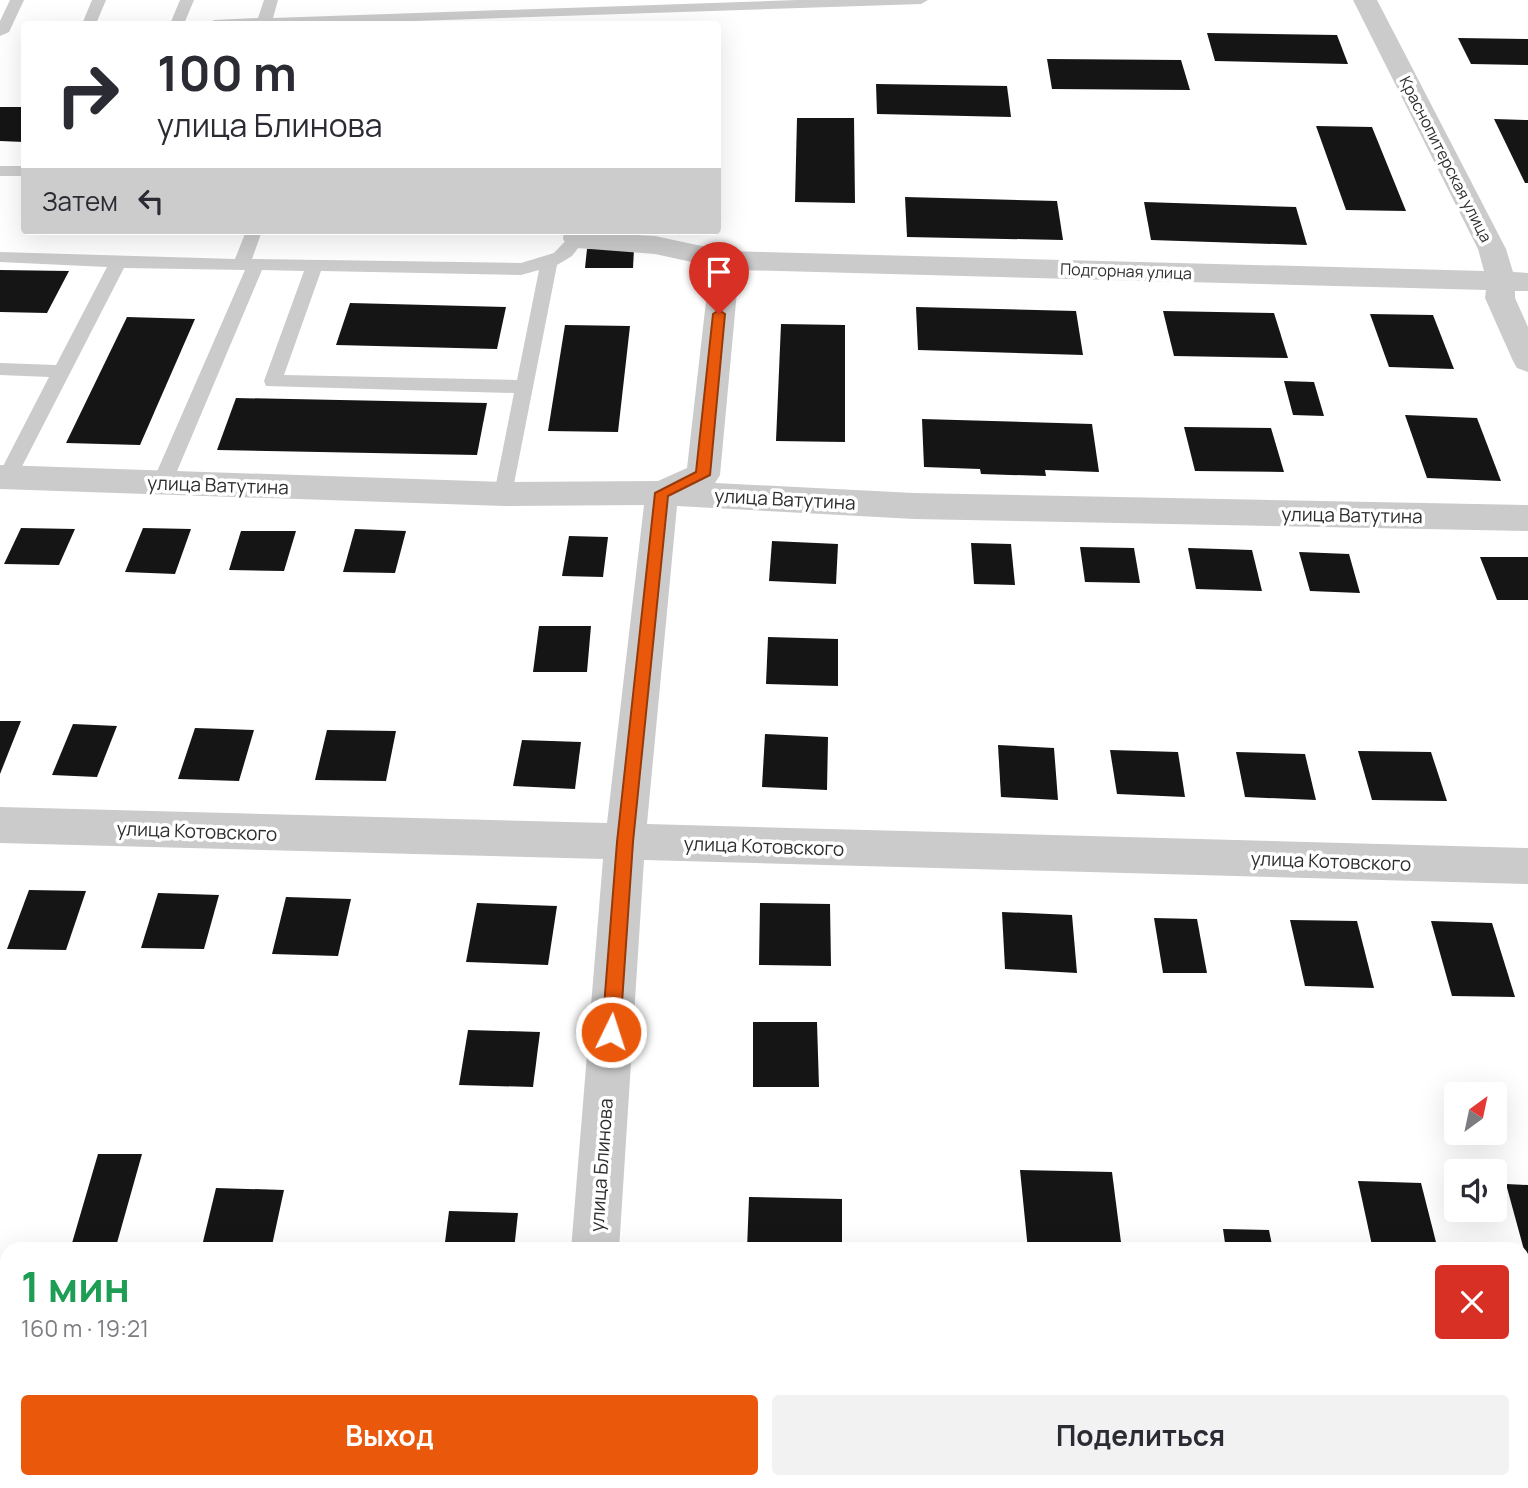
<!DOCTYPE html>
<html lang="ru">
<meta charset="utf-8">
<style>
body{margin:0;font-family:Manrope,sans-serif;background:#f2f2f3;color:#2b2b33;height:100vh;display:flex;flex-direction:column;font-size:26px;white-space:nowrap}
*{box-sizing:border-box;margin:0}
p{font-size:23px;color:#7c7c81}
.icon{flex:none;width:38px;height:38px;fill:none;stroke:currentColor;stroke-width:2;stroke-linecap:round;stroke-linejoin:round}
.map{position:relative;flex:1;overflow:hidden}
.side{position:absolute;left:0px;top:1242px;width:1530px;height:247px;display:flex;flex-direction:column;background:#fff;border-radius:21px 21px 0 0;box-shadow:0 7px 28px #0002}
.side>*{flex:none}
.hud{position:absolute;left:21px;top:21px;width:700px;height:214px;border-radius:7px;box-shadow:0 7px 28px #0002;background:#fff;color:#2b2b33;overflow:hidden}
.needle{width:46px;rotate:33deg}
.controls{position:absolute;left:1444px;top:1082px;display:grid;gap:14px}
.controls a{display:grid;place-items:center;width:63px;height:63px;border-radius:7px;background:#fff;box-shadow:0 7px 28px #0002;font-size:35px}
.pin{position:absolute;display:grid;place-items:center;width:60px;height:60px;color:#fff;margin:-72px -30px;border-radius:50% 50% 50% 0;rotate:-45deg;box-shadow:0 0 7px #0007}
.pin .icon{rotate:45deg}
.me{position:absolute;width:77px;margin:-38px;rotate:4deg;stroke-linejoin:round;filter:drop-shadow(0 0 5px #0008)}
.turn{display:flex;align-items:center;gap:24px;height:147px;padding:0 21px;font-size:32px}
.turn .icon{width:91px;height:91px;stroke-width:2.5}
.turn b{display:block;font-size:49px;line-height:60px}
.then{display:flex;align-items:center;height:66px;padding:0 21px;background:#0003;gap:14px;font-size:26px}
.round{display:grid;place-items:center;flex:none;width:74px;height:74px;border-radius:7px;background:#f2f2f3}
.head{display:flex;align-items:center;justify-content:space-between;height:119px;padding:0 21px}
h1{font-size:42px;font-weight:700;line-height:52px;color:#1e9e55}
.action{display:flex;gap:14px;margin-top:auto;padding:14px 21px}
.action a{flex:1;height:80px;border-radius:7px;background:#ea580c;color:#fff;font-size:28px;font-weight:700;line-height:80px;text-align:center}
.action a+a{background:#f2f2f3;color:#2b2b33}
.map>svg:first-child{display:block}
.building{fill:#151515}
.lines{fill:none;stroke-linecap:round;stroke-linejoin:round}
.service{fill:#cbcbcb;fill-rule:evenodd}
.minor{fill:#cbcbcb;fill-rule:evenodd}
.route{fill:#ea580c;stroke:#983908;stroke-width:2}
.labels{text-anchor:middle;stroke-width:7;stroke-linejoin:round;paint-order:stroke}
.far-street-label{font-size:16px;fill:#2e2e2e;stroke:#fff}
.street-label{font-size:19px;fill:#2e2e2e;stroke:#fff}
</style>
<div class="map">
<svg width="1528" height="1488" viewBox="0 0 1528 1488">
<rect width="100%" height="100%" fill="#fff"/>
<!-- building -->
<g class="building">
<path d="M1207 33 1337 35 1348 64 1215 61Z"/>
<path d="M1458 38 1528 39V65L1471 64Z"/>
<path d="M1047 59 1181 60 1190 90 1052 89Z"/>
<path d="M876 84 1007 86 1011 117 877 114Z"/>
<path d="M0 107H24V142L0 141Z"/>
<path d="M797 118H854L855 203 795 202Z"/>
<path d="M1494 119 1528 120V183H1525Z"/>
<path d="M1316 126 1372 127 1406 211 1346 210Z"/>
<path d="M905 197 1057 201 1063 240 907 237Z"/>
<path d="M1144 202 1296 207 1307 245 1151 240Z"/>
<path d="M587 249H634L633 268H585Z"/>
<path d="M0 270 69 271 47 313 0 312Z"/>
<path d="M350 303 506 307 497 349 336 345Z"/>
<path d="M916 307 1076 311 1083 355 918 350Z"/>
<path d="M1163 311 1274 313 1288 358 1174 356Z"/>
<path d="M1370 314 1433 315 1454 369 1389 367Z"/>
<path d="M127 317 195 319 140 445 66 443Z"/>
<path d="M781 324 845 325V442L776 441Z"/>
<path d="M565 325 630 326 618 432 548 431Z"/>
<path d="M1284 381 1314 382 1324 416 1293 415Z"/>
<path d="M236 398 487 403 477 455 217 450Z"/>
<path d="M1405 415 1477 418 1501 481 1427 478Z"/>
<path d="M922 419 1092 424 1099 472 1045 470 1046 476 981 474 980 469 924 467Z"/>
<path d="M1184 427 1271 428 1284 472 1195 471Z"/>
<path d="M21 528 75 529 59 565 4 564Z"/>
<path d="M143 528 191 529 175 574 125 572Z"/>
<path d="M355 529 406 531 395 573 343 572Z"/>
<path d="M241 531H296L284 571 229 570Z"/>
<path d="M569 536 608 537 603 577 562 576Z"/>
<path d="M772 541 838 544 836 584 769 581Z"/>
<path d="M971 543 1011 544 1015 585 974 584Z"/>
<path d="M1080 547 1134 548 1140 583 1085 582Z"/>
<path d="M1188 548 1252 550 1262 591 1196 589Z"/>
<path d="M1299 552 1349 554 1360 593 1310 591Z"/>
<path d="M1480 557H1528V600H1497Z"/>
<path d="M539 626H591L587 672H533Z"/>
<path d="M768 637 838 639V686L766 684Z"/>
<path d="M0 721H21L0 774Z"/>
<path d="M73 724 117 726 97 777 52 775Z"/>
<path d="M195 728 254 730 239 781 178 779Z"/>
<path d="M327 730 396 731 386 781 315 780Z"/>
<path d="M765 734 828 737 827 790 762 787Z"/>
<path d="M522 740 581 742 575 789 513 786Z"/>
<path d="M998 745 1054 748 1058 800 1001 797Z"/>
<path d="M1110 750 1178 752 1185 797 1117 794Z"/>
<path d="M1358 751 1431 752 1447 801 1372 800Z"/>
<path d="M1236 752 1305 754 1316 800 1245 797Z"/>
<path d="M29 890 86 891 66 950 7 949Z"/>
<path d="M158 893 219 895 204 949 141 948Z"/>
<path d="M286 897 351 899 338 956 272 954Z"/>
<path d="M477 903 557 906 548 965 466 962Z"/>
<path d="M760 903 830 904 831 966 759 965Z"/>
<path d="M1002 912 1072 915 1077 973 1005 969Z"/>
<path d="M1154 918 1197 919 1207 973H1163Z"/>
<path d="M1290 920 1357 921 1374 988 1305 986Z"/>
<path d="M1431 921 1492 923 1515 997 1452 996Z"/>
<path d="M753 1022H817L819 1087H753Z"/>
<path d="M468 1030 540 1032 533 1087 459 1085Z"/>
<path d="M98 1154H142L115 1250H70Z"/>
<path d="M1020 1170 1112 1172 1122 1250H1028Z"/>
<path d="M1358 1181 1421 1183 1438 1250H1373Z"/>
<path d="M1506 1184 1528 1185V1260L1527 1261Z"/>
<path d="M216 1188 284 1190 271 1250H201Z"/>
<path d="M749 1197 842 1199V1250H747Z"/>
<path d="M449 1211 518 1213 514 1250H444Z"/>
<path d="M1223 1229 1269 1230 1273 1250H1226Z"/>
<path d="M0 1425H7V1482H43L41 1488H0Z"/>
<path d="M149 1482H217L216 1488H148Z"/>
<path d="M399 1482H480L479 1488H398Z"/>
<path d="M740 1482H844V1488H739Z"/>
<path d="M1092 1482H1142L1143 1488H1093Z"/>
<path d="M1257 1482H1315L1316 1488H1258Z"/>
<path d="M1436 1482H1492L1494 1488H1438Z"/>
</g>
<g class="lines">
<!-- service -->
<g class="service">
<path d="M10 0H24L9 32 0 36V21Z"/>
<path d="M92 0H106L96 24H82Z"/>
<path d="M180 0H194L184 24H170Z"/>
<path d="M264 0H278L273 18 797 0H928L921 4 325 24H207L214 20 258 18Z"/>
<rect x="0" y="166" width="24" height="10"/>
<path d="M246 231H262L252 259 521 263 554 253 571 235H583L585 239 572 256 557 265 511 499H497L494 494 514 393 266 386 264 381 304 271 262 270 172 483 162 490 152 483 245 270 124 268 14 482H0V472L49 377 0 375V363L56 365 107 267 0 262V252L235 259ZM539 270 517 380 284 375 321 271 521 275Z"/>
</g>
<!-- minor -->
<g class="minor">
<path d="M1353 0H1377L1506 249 1513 272 1528 273V291H1515V298L1528 327V372L1517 368 1513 361 1485 298 1486 290 739 270 720 475 715 483 914 493 1528 505V531L914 519 677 506 647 824 1528 848V884L644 860 619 1250H571L603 859 0 843V807L607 823 644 505 504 506 0 489V465L504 482 658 481 687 468 710 266 655 254 577 248 567 245 563 239 564 231 655 236 725 251 1484 271 1478 249Z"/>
<path d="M0 1309 7 1310V1360L0 1359Z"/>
<rect x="1522" y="1349" width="6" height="52"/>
<rect x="549" y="1482" width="54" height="6"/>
</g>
</g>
<!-- route -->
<path class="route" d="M719 310 725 314 710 475 668 496 633 842 620 1032 617 1038 611 1041 604 1038 602 1032 617 842 655 493 696 472 713 314Z"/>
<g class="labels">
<!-- far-street labels -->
<g class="far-street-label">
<text transform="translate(1446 159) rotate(63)" y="6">Краснопитерская улица</text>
<text transform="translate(1126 271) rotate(2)" y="6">Подгорная улица</text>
</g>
<!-- street labels -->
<g class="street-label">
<text transform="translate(218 485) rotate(2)" y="7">улица Ватутина</text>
<text transform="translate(785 499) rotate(3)" y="7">улица Ватутина</text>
<text transform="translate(1352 515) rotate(1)" y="7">улица Ватутина</text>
<text transform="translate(197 831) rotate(2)" y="7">улица Котовского</text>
<text transform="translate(764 846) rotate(2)" y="7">улица Котовского</text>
<text transform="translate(1331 861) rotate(2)" y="7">улица Котовского</text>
<text transform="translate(601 1165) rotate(-86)" y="7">улица Блинова</text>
</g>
</g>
</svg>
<div class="controls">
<a><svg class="needle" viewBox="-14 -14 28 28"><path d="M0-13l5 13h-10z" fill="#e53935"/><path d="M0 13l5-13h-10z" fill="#7c7c81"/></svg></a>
<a><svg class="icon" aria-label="sound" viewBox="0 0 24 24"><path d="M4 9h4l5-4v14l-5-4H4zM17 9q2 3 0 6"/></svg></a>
</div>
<div class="pin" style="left:719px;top:314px;background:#d93025"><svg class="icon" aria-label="arrive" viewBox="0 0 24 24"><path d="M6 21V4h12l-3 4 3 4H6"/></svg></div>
<svg class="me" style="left:611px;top:1032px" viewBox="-20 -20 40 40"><circle r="17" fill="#ea580c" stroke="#fff" stroke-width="3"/><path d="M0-11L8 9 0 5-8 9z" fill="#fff"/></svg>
<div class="hud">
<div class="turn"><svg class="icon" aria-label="right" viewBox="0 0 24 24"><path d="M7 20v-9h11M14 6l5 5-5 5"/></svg><div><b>100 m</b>улица Блинова</div></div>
<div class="then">Затем<svg class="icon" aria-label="left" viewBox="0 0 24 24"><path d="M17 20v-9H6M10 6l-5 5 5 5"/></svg></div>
</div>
<section class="side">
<div class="head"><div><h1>1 мин</h1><p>160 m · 19:21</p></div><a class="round" style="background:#d93025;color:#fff"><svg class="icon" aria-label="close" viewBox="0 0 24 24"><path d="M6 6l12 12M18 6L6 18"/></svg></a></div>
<div class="action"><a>Выход</a><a>Поделиться</a></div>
</section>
</div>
